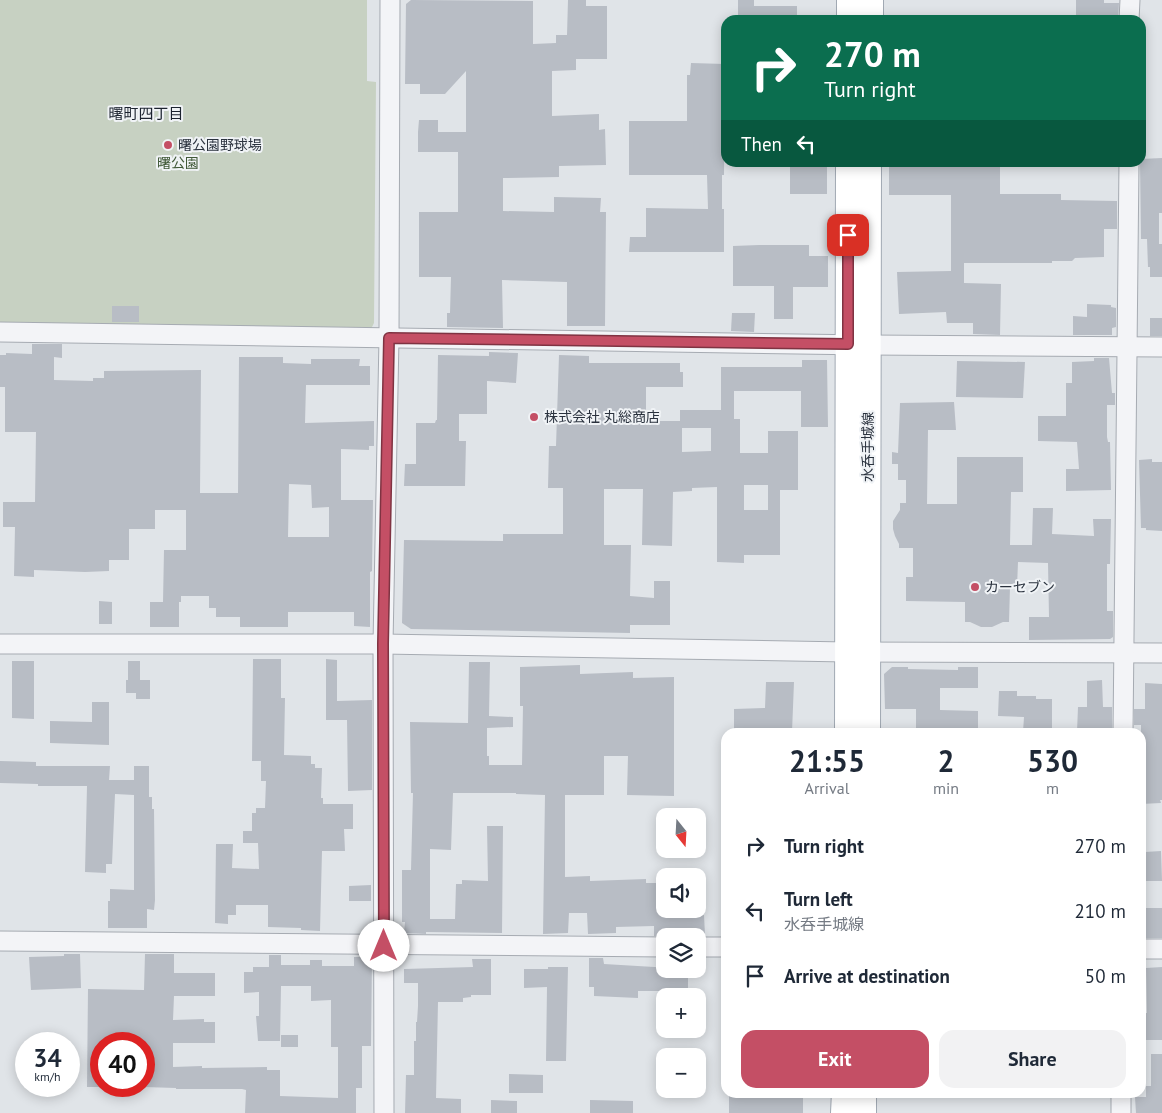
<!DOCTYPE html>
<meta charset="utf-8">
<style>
body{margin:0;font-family:"PT Sans","Noto Sans JP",sans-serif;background:#f2f2f3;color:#1f2937;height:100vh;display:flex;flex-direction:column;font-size:19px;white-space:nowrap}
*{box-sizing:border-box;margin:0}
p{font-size:16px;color:#747a83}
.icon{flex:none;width:28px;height:28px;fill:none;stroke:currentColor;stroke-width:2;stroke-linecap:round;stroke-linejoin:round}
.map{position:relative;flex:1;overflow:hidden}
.side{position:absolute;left:721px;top:728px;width:425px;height:370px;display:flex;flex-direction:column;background:#fff;border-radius:15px;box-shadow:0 2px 12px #0003}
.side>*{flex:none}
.top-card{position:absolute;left:721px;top:15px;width:425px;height:152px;border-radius:15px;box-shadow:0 2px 12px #0003;background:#0b6e4f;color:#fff;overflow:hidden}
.needle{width:32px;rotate:162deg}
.buttons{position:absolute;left:656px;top:808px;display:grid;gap:10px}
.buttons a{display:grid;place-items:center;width:50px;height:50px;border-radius:10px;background:#fff;box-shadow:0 2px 12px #0003;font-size:25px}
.speed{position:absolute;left:15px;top:1032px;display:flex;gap:10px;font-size:25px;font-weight:700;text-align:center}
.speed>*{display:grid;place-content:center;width:65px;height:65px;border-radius:50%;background:#fff;box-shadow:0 2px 12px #0003;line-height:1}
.speed small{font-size:12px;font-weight:400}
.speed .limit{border:8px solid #d22;background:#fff;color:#111}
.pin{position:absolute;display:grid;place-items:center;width:42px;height:42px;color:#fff;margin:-21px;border-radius:10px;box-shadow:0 2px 8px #0006}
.me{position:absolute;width:55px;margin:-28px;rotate:0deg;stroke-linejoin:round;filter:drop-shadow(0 0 4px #0008)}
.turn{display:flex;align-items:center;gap:18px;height:105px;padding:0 20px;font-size:22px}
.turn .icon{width:65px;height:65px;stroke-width:2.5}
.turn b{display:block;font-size:35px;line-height:42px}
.then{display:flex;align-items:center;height:48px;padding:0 20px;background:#0003;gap:10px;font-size:19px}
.eta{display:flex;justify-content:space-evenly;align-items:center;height:85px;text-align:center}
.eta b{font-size:30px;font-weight:800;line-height:35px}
.primary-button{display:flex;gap:10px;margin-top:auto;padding:10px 20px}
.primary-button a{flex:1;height:58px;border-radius:15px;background:#c44f65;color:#fff;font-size:20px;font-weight:800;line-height:58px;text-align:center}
.primary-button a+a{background:#f2f2f3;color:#1f2937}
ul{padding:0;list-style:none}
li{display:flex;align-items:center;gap:15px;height:65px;padding:0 20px}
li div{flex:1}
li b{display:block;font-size:19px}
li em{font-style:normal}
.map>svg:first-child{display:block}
.green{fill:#c7d1c2}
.building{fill:#b8bdc5;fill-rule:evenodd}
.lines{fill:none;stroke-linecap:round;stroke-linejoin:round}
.minor-casing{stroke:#a6abb2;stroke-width:21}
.major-casing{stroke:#a1a9b3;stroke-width:26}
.minor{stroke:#f3f4f7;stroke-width:19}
.major{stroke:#fff;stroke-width:24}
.route-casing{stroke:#7f3342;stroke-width:12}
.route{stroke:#c44f65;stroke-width:9}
.poi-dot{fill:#c44f65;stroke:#f0f3f6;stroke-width:2}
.labels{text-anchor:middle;stroke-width:4;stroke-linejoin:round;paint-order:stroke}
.poi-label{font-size:14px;fill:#2a323e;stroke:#f0f3f6;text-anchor:start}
.park-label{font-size:14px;fill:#405938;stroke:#f0f3f6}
.street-label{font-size:14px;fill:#2a323e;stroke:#f0f3f6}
.neighbourhood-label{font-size:15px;fill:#1c232f;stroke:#f0f3f6}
</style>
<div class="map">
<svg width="1162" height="1113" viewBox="0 0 1162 1113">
<rect width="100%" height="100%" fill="#e0e4e8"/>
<!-- green -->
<path class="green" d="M0 0H367V81L376 82 374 323 371 329 0 324Z"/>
<!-- building -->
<g class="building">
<path d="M411 0 533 1V44L556 43V35H567L568 0H586V6H607V59H576V70L552 71V116L599 114V130L605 129 606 165 559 166V177L503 178V211L554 212V197L601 198 600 212H606L605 326H567V282L502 280 503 328 447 327V313H450L451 277H419V212H458V152H418V132L419 120H438V132H466V71L445 94H420V84H405L406 4Z"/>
<path d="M738 0H754V6H797V20H738Z"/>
<path d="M1076 0H1104V3H1119L1118 20H1076Z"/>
<path d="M691 63 725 64 724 175H722V209H724V252H629L630 237H646V208L708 209 707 175H629V121H687V75H690Z"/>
<path d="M1162 158V213H1159V244H1162V277H1150V267H1148L1147 239H1141L1140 162 1141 159Z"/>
<rect x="790" y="162" width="37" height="32"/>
<path d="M889 162H1000V194H1061V200L1117 201V229H1104V257L1075 258 1072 261H1052V263H964V283L1001 284 1000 335 973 334V323H947L946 312 899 314 897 272 951 271V195H889Z"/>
<path d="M759 245H809V256H828V287H793V319H774V286H733V246Z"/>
<path d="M1087 304 1111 305V307L1116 308V327L1112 328V335H1073V316L1087 317Z"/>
<rect x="112" y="306" width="27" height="16"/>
<path d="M732 313H755L754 332 731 331Z"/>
<rect x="1150" y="318" width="12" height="18"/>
<path d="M32 344H62V358L54 357V380L93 381V378H104V371L201 370 200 493H238L239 357H283V363L311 364V359H360L359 366H370V385H306L305 423 374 421V446H369V450L341 449V500H373L372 571 370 572V627L354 626V612H288V627H240V617H216V608H209V596H181V602H179V627H150V602H163L164 550H186V510H155V529H129V560H109V571L85 572 34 570V577L14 576 15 527H3V502H35L36 432H5V387H0V355H6V353L32 354ZM289 484 311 485 312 508 329 507V537H288Z"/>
<path d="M489 352 518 353 516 383 487 381V414H459V441H466L465 486H404L405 464H416V423H435L436 420H437L438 355 489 356Z"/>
<path d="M559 355 589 356V363H680V372H683V387H646V421H680V410H721V367H802V360H827L828 427H801V391H734V419H740V453H768V431H798V490H780V555H744V563L717 562V487L692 488V491L673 492 672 546 642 545 643 489H604V545H631L630 596 654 598V581H670V625H630V633L411 629 402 623 404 540 503 541V534H563V488H548L549 446H556ZM682 428H711V451L682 452ZM744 485H768V510H744Z"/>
<path d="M1094 358H1109L1112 393H1115V405H1107V437L1108 442H1110L1111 490 1066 491V469H1079L1077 442 1038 441V416H1066V383H1072V362L1094 361Z"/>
<path d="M957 361 1025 362 1023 398 956 397Z"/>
<path d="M954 402 956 430H928L927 504H957V457H1023V492H1011L1010 545H1032L1033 508H1053L1052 534 1094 536 1093 519H1111L1110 564H1107V611H1113V637L1110 639 1029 640V617H1049L1048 563 1018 562 1017 587H1010L1009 622H1003L992 627H981L970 622H965V602L906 601V577H913V548H899V544L895 536 893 529V521L900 510V503H906V480H898V464H892V452L898 453 900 403Z"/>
<path d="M1152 459V462H1162V531L1146 530V528H1141L1139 460Z"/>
<path d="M99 601 112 602V624H99Z"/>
<path d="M253 659H281V698H285L284 755 311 756V764H315V768H322L321 798H323V804H353V829H344L345 851H322L320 931 301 930V928L268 927V905H236V915H228V924L215 923 216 844H233L232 868 259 869 258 843H243V831H252V813H256V808H265L266 781H261V761H252Z"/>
<path d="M326 659 337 660V701L372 700V790L348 791 347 720H326Z"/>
<path d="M12 661H34V719L12 718Z"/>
<path d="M128 661H140V680H150V699H136V693H126V680H128Z"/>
<path d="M469 662H490L489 716 513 717V727L487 728V756H489V765H522L523 706H520V667L580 665V674L633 672V678L674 677V796L627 795 628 756H604V795H565V877L590 876V881L646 879V883H665V909H689V916L704 915 705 935 654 936V926L616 927V933L588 934 587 913H569L568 933 543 934 545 795 516 794V793H453L451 850 430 849V919H455L456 884H462V880L488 881 487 826H503L502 933 426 932V934L404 933 405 922H402V870H411L413 793H411L410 722 468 723Z"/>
<path d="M892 667H908V669L958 670V667H978V688H940V710L978 711V731L940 730V732H916V709H885L884 674Z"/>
<path d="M1102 680 1103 707H1112V732H1077L1078 707H1087V681Z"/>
<path d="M766 682H794L792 732H734V709L765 708Z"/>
<path d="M1145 683 1162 684V800H1160L1161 803 1141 804V725H1134V709H1145Z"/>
<path d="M999 691H1017V696H1036V699H1052V732H1023L1024 717 998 716Z"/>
<path d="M92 702H109V745L50 743V721L92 722Z"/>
<path d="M0 761 36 762V766H110L109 780H134V766H149V797H152V809H154L155 900 154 910 147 909V928H108V901H110V889L134 890V795L115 794 112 864H106V873L85 872 87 786H38V784L0 783Z"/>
<path d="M1161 851 1162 881H1141V869H1146L1145 852Z"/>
<path d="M371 885V901H349V886Z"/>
<path d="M1143 908H1162V938H1141Z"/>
<path d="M64 954H80L81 988 31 990 29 957 64 956Z"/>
<path d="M145 954H174V973H215V996H174L173 1020 204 1019V1022H215V1043H173V1067L202 1066V1068L267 1067V1070H280V1096L338 1098V1047H331V1000L311 1001V986H281L280 1041H258L256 1016H259V992L244 993V972H253V967H269V955H281V965H310V960H322V966H354V957H372L371 1046H362V1088H356V1113H245L246 1090 242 1089H176V1088L144 1087V1044H101V1087H87L88 989 144 990Z"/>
<path d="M589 958H603L604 964 688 969V991H638V998L594 996V987H589Z"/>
<path d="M472 959H491V995H471V997L463 998V1002H438L436 1098 461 1099V1113H405L406 1075H414V1041H416V1022H417L418 1006V983H404V969L473 967Z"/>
<path d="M548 967H568L566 1061H546L547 987 524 988V969H548Z"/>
<path d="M1162 967V1040H1141V1013H1147L1146 968Z"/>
<rect x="281" y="1035" width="17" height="12"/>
<path d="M1151 1054H1162V1113H1136L1135 1097H1146V1086H1151Z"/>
<path d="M509 1074 543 1075V1093H509Z"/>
<rect x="729" y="1092" width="74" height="21"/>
<path d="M491 1100 517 1101V1113H491Z"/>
<path d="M590 1100 633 1101V1113H590Z"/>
</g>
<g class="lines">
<defs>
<g id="minor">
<path d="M1129 20 1130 0"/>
<path d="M0 332 868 345 1162 347"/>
<path d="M0 644H383L847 652 1162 653"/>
<path d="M1123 732 1129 162"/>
<path d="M0 941 665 947"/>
<path d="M698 947H726"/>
<path d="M1141 949H1162"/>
<path d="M1121 1092V1113"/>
<path d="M384 1113 383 644 389 338 390 0"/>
</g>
<g id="major">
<path d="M849 20V0"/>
<path d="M871 20V0"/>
<path d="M847 732 848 162"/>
<path d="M868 732 869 162"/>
<path d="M843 1113 844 1092"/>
<path d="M864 1113V1092"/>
</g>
</defs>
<!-- minor casing -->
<use href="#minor" class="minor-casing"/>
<!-- major casing -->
<use href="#major" class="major-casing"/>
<!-- minor -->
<use href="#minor" class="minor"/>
<!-- major -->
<use href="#major" class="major"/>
</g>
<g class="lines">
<defs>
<path id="route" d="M384 946 383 644 389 338 848 344V235"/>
</defs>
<!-- route casing -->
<use href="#route" class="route-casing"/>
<!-- route -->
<use href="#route" class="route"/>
</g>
<!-- markers -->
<g class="poi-dot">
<circle cx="168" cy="145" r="5"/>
<circle cx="534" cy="417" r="5"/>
<circle cx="975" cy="587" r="5"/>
</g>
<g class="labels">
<!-- poi labels -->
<g class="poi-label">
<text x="178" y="150">曙公園野球場</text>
<text x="544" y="422">株式会社 丸総商店</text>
<text x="985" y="592">カーセブン</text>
</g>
<!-- park labels -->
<g class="park-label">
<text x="178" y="168">曙公園</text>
</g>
<!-- street labels -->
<g class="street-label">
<text transform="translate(868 447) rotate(-90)" y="5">水呑手城線</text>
</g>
<!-- neighbourhood labels -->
<g class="neighbourhood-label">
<text x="146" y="119">曙町四丁目</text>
</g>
</g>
</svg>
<div class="buttons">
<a><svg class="needle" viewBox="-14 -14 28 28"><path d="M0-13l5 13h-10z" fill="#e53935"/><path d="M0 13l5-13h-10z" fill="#747a83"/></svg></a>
<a><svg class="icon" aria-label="sound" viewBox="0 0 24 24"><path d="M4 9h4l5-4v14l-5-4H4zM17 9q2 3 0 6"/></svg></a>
<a><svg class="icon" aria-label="layers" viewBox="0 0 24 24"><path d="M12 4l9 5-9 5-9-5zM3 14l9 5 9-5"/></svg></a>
<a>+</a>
<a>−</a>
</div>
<div class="speed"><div>34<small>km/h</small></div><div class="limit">40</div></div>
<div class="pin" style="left:848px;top:235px;background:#d93025"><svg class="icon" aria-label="arrive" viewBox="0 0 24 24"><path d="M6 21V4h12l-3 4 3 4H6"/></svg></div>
<svg class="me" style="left:384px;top:946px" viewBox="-20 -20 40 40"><circle r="19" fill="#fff"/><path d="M0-13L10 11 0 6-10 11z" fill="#c44f65"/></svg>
<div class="top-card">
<div class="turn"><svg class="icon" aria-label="right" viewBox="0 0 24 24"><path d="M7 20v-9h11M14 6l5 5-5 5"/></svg><div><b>270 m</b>Turn right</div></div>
<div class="then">Then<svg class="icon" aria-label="left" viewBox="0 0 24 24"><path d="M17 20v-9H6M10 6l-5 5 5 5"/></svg></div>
</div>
<section class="side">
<div class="eta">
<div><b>21:55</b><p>Arrival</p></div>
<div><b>2</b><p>min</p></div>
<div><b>530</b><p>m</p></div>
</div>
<ul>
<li><svg class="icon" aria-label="right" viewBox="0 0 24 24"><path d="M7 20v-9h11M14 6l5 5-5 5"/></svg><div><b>Turn right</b></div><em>270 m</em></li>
<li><svg class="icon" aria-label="left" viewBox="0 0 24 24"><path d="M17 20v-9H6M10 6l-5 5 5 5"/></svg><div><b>Turn left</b><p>水呑手城線</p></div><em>210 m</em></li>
<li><svg class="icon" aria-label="arrive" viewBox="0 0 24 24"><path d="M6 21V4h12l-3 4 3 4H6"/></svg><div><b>Arrive at destination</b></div><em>50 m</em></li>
</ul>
<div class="primary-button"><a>Exit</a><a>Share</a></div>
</section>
</div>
